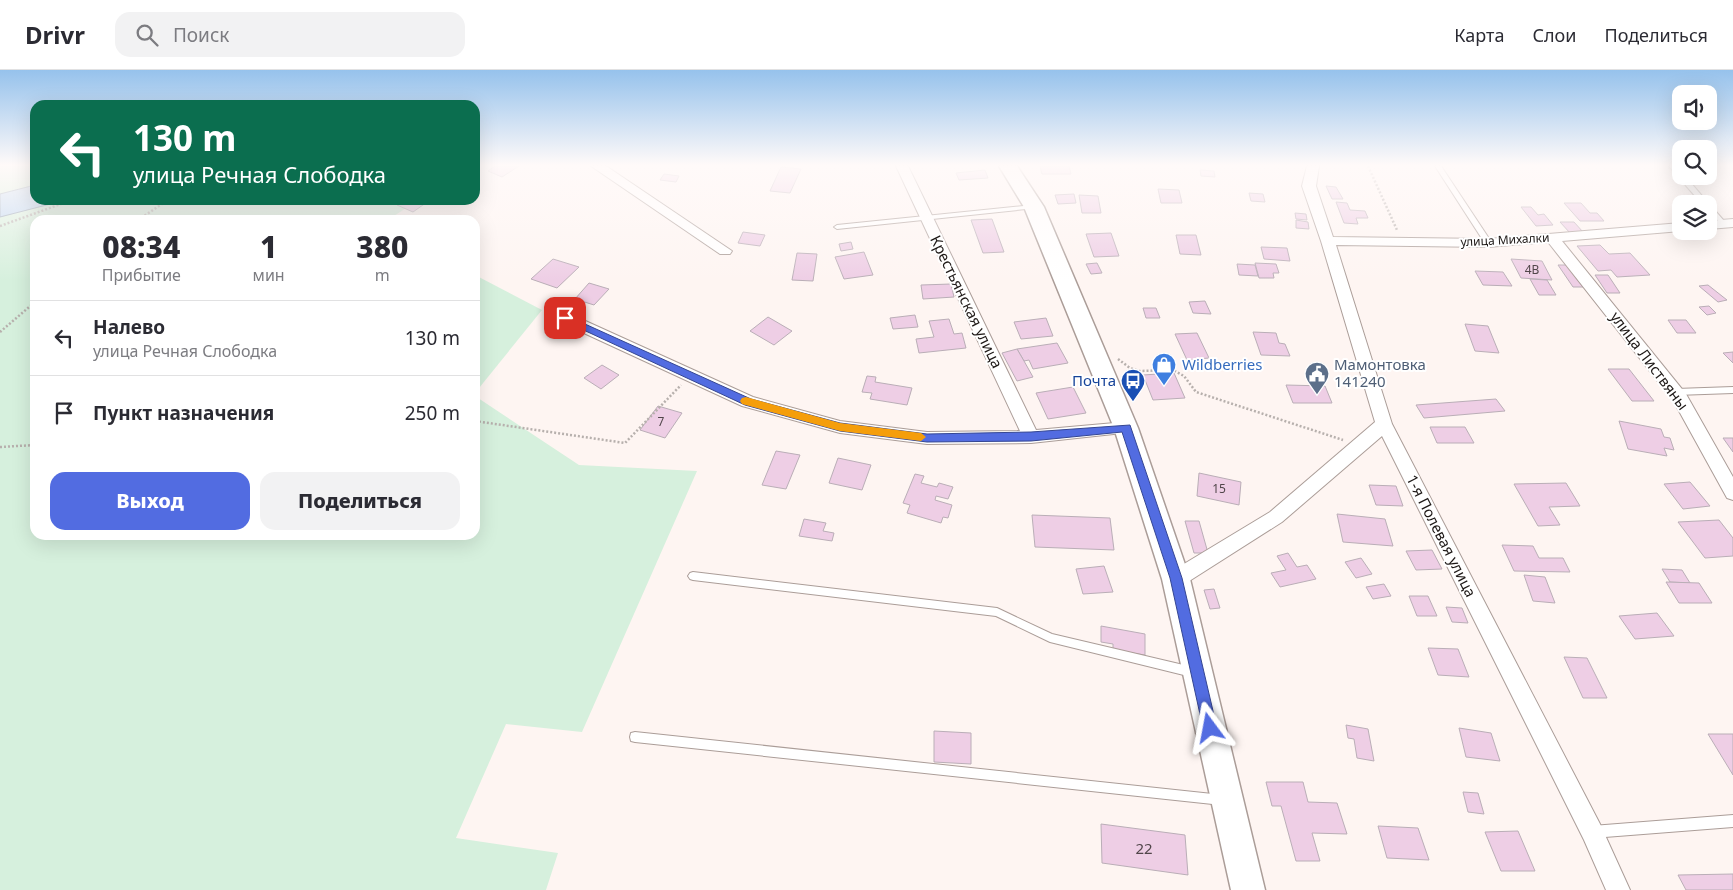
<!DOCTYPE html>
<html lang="ru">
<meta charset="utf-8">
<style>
body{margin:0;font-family:"Noto Sans",sans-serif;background:#f2f2f3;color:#2b2b33;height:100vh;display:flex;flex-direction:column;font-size:19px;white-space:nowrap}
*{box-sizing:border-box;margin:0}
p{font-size:16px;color:#7c7c81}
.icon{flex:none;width:28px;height:28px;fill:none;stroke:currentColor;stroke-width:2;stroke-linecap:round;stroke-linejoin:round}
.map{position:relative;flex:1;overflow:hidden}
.details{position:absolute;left:30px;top:145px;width:450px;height:325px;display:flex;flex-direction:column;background:#fff;border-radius:15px;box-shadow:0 5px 20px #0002}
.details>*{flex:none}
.guide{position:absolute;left:30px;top:30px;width:450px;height:105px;border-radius:15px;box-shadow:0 5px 20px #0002;background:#0b6e4f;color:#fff;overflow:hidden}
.fabs{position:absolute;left:1672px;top:15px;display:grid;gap:10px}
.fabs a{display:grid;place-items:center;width:45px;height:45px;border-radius:10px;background:#fff;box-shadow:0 5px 20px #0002;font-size:25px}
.pin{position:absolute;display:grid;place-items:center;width:42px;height:42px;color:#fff;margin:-21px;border-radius:10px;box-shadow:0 2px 8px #0006}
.me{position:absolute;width:55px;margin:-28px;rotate:347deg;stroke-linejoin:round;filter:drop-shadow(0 0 4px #0008)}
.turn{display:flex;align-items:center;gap:18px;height:105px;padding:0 20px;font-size:22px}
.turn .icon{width:65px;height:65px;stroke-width:2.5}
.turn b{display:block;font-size:35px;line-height:42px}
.eta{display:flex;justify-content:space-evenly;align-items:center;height:85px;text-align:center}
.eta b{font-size:30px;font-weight:800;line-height:35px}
.cta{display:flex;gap:10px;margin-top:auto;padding:10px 20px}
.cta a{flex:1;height:58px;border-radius:15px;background:#526ce1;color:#fff;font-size:20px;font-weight:800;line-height:58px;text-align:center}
.cta a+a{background:#f2f2f3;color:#2b2b33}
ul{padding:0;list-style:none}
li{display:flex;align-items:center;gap:15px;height:75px;padding:0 20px;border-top:1px solid #e1e1e2}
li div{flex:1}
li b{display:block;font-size:19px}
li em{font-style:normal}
header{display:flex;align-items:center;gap:30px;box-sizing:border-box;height:70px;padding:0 25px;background:#fff;border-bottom:1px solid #e1e1e2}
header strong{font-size:24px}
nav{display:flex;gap:28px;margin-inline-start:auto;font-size:18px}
.search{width:350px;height:45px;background:#f2f2f3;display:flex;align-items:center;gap:12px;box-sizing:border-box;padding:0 18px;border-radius:15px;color:#7c7c81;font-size:19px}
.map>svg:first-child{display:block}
.green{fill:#d6f0dd}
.water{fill:#bcd6f2;stroke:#8c9db0}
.building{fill:#eecee5;stroke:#baaeb7}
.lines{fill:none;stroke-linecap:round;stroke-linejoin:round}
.lane-casing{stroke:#ab9d98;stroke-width:2}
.street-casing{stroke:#ab9d98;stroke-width:2}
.secondary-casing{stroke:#ab9d98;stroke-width:3}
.path{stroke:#b7b0ad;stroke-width:2.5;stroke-dasharray:2 2;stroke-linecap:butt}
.lane{fill:#fff;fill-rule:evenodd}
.street{fill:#fff;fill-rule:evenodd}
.secondary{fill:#fff;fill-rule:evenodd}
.route{fill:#526ce1;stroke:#354692}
.slow{fill:#f59e0b}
.labels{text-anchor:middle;stroke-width:4;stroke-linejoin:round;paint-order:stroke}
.far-street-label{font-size:12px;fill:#1d1816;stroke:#fff}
.number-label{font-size:12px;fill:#51464a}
.street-label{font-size:15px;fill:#1d1816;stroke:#fff}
.shop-label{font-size:15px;fill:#366cbe;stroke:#fff;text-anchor:start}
.service-label{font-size:15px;fill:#4e5e75;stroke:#fff;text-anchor:start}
.transit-label{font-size:15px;fill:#164399;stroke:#fff;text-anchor:end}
.near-number-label{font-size:15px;fill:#51464a}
</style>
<header>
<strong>Drivr</strong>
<div class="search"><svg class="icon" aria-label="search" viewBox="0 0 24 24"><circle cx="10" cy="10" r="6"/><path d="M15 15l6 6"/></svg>Поиск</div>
<nav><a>Карта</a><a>Слои</a><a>Поделиться</a></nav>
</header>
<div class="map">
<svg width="1733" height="820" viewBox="0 0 1733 820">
<rect width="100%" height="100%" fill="#fef5f2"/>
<!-- green -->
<g class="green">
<path d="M0 96H35V130H418L388 150H35V465H475V326L579 395 697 401 582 662 506 654 456 768 558 783 546 820H0Z"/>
<path d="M475 205 542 240 475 323Z"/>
</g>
<!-- water -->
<path class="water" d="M35 115V130H66L0 147V124Z"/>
<!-- building -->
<g class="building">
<path d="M495 96H519L502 107 488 101Z"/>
<path d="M1040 96H1069L1071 104H1042Z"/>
<path d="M781 97 801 99 790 123 770 121Z"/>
<path d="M985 100 988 108 959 110 956 103Z"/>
<path d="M1200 100 1214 101 1215 107 1201 106Z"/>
<path d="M664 104 679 106 676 112 660 110Z"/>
<path d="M1326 116 1336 117 1343 129H1332Z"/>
<path d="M1158 119 1179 120 1182 133H1161Z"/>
<path d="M1249 123 1263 124 1265 132 1251 131Z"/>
<path d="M1074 124 1076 133 1058 134 1055 125Z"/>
<path d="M1079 125 1098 126 1101 143H1082Z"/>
<path d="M403 130H430L413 142 397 135Z"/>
<path d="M1336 132 1347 133 1350 140 1365 141 1368 148H1356L1358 154 1344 153Z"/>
<path d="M1564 133H1581L1590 143H1597L1604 151H1580Z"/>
<path d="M1521 137H1531L1538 145 1544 144 1553 155 1536 156Z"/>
<path d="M1295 143 1306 144 1307 150 1296 149Z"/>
<path d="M992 149 1004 182 983 183 971 150Z"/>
<path d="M1296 150 1308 152 1309 159 1296 158Z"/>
<path d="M1560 152H1574L1583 162 1570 163Z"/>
<path d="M743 162 765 165 760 176 738 173Z"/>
<path d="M1111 163 1119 186 1094 187 1086 164Z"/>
<path d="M1176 165H1196L1201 185 1180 184Z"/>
<path d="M851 172 853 179 841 181 839 174Z"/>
<path d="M1600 175 1609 184 1630 183 1650 205 1617 207 1611 200 1598 201 1577 176Z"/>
<path d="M1261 177 1287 178 1290 191 1264 189Z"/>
<path d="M864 182 873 205 844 209 835 187Z"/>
<path d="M797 183 817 184 813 211 792 210Z"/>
<path d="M553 189 579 197 557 218 531 209Z"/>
<path d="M1511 189 1542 191 1552 210 1521 208Z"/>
<path d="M1097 193 1102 203 1091 204 1086 194Z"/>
<path d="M1255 193 1276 194 1279 203H1273L1274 208H1259Z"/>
<path d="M1237 194 1255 195 1258 206 1239 205Z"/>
<path d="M1558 195H1572L1587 217H1573Z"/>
<path d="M1475 201 1503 202 1512 216 1483 215Z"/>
<path d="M1595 205H1608L1620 223H1607Z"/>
<path d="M1530 209 1547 210 1556 225H1539Z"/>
<path d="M589 213 609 219 594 235 575 229Z"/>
<path d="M951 214 954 227 923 229 921 215Z"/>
<path d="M1708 215 1727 230 1718 232 1699 216Z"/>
<path d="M1205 231 1211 244 1193 243 1189 232Z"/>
<path d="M1709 236 1716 243 1707 245 1699 237Z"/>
<path d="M1143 238H1156L1160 248H1146Z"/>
<path d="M915 245 918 257 893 259 890 248Z"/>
<path d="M768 247 792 261 774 275 750 261Z"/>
<path d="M1046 248 1053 266 1021 269 1014 252Z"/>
<path d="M949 249 954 264 962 263 966 278 919 283 916 269 934 267 929 251Z"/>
<path d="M1668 250H1686L1696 263H1677Z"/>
<path d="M1465 254 1488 256 1499 283 1475 281Z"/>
<path d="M1253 262 1276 263 1279 273 1285 274 1290 286 1261 285Z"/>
<path d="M1197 263 1209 288 1187 290 1175 264Z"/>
<path d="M1057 273 1068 293 1033 299 1029 290 1024 291 1017 279Z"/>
<path d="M1017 279 1024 291 1033 307 1017 311 1002 283Z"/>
<path d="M1733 282V293L1723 283Z"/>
<path d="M602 295 619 305 601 319 584 308Z"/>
<path d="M1608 299H1629L1654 331H1632Z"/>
<path d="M1174 303 1185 328 1153 330 1143 305Z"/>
<path d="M867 306 876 307 875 312 912 318 907 335 870 329 872 323 862 322Z"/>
<path d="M1286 315 1325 316 1332 333H1293Z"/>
<path d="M1073 317 1086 343 1048 349 1036 323Z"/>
<path d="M1496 329 1505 341 1424 348 1416 335Z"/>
<path d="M658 336 682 343 665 368 640 360Z"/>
<path d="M1619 351 1661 359 1664 367 1670 368 1674 380 1664 378 1667 386 1628 379Z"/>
<path d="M1430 357H1465L1474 373H1437Z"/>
<path d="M1723 368H1733V382Z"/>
<path d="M776 381 800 385 786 419 762 415Z"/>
<path d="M838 388 871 395 862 420 829 413Z"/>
<path d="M1199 403 1241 412 1239 435 1197 426Z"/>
<path d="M915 404 924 406 921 413 937 417 939 413 953 417 948 429 936 426 935 430 952 435 948 448 943 447 941 453 907 443 910 435 903 433Z"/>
<path d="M1690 412 1710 436 1683 439 1664 414Z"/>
<path d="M1566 413 1580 436 1549 437 1560 455 1538 456 1514 414Z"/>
<path d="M1369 415 1396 416 1403 436 1376 435Z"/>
<path d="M1337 444 1385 449 1393 476 1343 472Z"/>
<path d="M1032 445 1110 448 1114 480 1035 477Z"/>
<path d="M804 449 826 453 823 461 834 463 832 471 799 466Z"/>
<path d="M1719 450 1733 468V486L1705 488 1678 452Z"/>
<path d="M1185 451H1199L1208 483H1194Z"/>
<path d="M1502 475 1533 476 1539 488H1563L1570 502 1514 501Z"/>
<path d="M1432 480 1442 499 1416 500 1406 481Z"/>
<path d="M1288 483 1297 497 1307 495 1316 509 1280 517 1271 503 1286 500 1277 486Z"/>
<path d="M1361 488 1372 504 1356 508 1345 492Z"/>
<path d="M1104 496 1113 522 1083 524 1076 499Z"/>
<path d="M1662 499 1682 500 1690 513 1670 512Z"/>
<path d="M1524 505 1545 507 1555 533 1533 531Z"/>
<path d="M1666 512 1699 513 1712 533H1679Z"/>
<path d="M1384 514 1391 526 1373 529 1366 517Z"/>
<path d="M1214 519 1220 538 1210 539 1204 520Z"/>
<path d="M1409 526H1428L1437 546H1417Z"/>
<path d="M1446 537 1462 538 1468 553 1452 552Z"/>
<path d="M1657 543 1674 566 1635 569 1619 546Z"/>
<path d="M1101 556 1145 564V585L1113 580V574L1101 572Z"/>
<path d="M1428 578 1458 579 1469 607 1438 605Z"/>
<path d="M1564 587 1587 588 1607 628H1583Z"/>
<path d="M1346 655 1368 659 1374 691 1357 688 1354 669 1348 668Z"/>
<path d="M1459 658 1491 663 1500 691 1466 687Z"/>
<path d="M934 661 971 663V694L934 692Z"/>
<path d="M1708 664H1733V705Z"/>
<path d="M1266 712H1303L1308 732 1337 733 1347 764 1312 763 1320 791H1296L1281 736H1272Z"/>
<path d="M1463 722 1478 723 1484 744 1468 742Z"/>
<path d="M1101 754 1185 765 1188 805 1102 793Z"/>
<path d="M1378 756 1418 758 1429 790 1387 788Z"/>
<path d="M1518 761 1535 801H1501L1485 762Z"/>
<path d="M1733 804V820H1686L1678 805Z"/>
</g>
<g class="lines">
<defs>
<g id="lane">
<path d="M1435 96H1441L1492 173 1490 175H1486Z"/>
<path d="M1669 96H1675L1681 102V106H1685L1708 133 1709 134V135V134H1702Z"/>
<path d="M1034 135 1037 137 1036 138 837 159 834 157 837 155Z"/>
<path d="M1709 135 1711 136 1725 152V154H1721L1709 141Z"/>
<path d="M1733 317V323L1676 325 1672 322 1676 319Z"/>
<path d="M693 502 997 538 1052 564 1192 597 1196 599 1197 602 1196 605 1192 607 1050 572 996 546 693 510 690 509 688 506 690 503Z"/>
<path d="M635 662 1222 725 1226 726 1228 730 1226 734 1222 735 635 672 631 671 630 667 631 663Z"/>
<path d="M1733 745V757L1592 768 1588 766 1586 762 1588 758 1592 756Z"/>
</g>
<g id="street">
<path d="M591 96H606L732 181 730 184H720Z"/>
<path d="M896 96H908L1036 360 1126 352 1132 354 1134 358 1132 362 1031 373 927 374 840 363 742 336 560 252 557 248 560 244H570L753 327 840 351 927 362 1020 361Z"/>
<path d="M1307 96H1319L1316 116 1333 167 1488 169 1681 153V161L1562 171 1686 324 1733 407V430L1727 428 1674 332 1548 172 1488 177 1336 175 1392 354 1600 754 1630 820H1606L1584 770 1382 366 1282 452 1183 515 1176 517 1169 515 1167 509 1169 503 1270 442 1375 352 1321 171 1302 116Z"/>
<path d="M1733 149V157L1709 159V151Z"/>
</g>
<path id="secondary" d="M999 96H1017L1044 137 1138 358 1190 509 1265 820H1231L1162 509 1114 358 1024 137Z"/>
</defs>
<!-- lane casing -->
<use href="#lane" class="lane-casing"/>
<!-- street casing -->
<use href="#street" class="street-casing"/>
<!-- secondary casing -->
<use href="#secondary" class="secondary-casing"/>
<!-- path -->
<g class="path">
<path d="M1368 96 1397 160"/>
<path d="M138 150 168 130"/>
<path d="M0 156 72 130"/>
<path d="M0 262 35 232"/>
<path d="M1118 289 1130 298 1139 301 1173 300 1184 306 1196 322 1343 370"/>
<path d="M475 351 625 373 681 315"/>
<path d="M0 377 35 375"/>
</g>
<!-- lane -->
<use href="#lane" class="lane"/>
<!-- street -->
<use href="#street" class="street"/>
<!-- secondary -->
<use href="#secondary" class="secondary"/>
</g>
<!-- sky -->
<linearGradient id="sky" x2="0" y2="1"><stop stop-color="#96c2ec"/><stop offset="0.45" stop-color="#fffaf9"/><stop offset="1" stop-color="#fffaf9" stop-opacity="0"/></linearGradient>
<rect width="1733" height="211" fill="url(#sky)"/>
<!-- route -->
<path class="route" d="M565 245 751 329 840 353 927 364 1031 362 1130 355 1182 508 1217 658 1215 663 1210 664 1205 663 1203 658 1170 508 1122 362 1031 371 927 372 840 361 745 335 562 250V246Z"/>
<!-- slow -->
<path class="slow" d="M746 327 840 353 921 363 926 367 921 371 840 361 742 334 740 331 742 328Z"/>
<!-- icons -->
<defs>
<symbol id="shop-pin" viewBox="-11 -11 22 30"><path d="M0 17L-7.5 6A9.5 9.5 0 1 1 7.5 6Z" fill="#3f7fe0" stroke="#fff"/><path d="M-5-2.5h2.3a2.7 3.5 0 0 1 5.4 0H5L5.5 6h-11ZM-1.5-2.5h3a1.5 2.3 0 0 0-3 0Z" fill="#fff"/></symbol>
<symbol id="civic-pin" viewBox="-11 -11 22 30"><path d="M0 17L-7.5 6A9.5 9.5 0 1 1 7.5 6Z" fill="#5c6f8a" stroke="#fff"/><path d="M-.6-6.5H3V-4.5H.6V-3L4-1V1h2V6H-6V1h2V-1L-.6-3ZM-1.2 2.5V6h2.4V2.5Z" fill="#fff"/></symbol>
<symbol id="bus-pin" viewBox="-11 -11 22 30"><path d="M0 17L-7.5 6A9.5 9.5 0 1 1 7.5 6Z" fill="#1a4fb4" stroke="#fff"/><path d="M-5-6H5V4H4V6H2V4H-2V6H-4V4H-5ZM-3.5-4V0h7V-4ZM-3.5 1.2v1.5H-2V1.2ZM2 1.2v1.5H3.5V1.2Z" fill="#fff"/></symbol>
</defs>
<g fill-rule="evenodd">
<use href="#shop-pin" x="1150" y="281" width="28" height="38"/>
<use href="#civic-pin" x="1303" y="290" width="28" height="38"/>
<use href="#bus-pin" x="1119" y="297" width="28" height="38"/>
</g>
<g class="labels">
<!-- far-street labels -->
<g class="far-street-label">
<text transform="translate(1505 170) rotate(-3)" y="4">улица Михалки</text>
</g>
<!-- number labels -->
<g class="number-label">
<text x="1532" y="204">4В</text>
<text x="661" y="356">7</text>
<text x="1219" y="423">15</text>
</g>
<!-- street labels -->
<g class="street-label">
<text transform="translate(966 232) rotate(64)" y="5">Крестьянская улица</text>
<text transform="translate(1649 291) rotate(53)" y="5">улица Листвяны</text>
<text transform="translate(1441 466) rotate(63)" y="5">1-я Полевая улица</text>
</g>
<!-- shop labels -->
<g class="shop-label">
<text x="1182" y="300">Wildberries</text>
</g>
<!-- service labels -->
<g class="service-label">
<text x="1334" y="300">Мамонтовка<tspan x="1334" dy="17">141240</tspan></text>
</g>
<!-- transit labels -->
<g class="transit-label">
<text x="1116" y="316">Почта</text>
</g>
<!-- near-number labels -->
<g class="near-number-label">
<text x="1144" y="784">22</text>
</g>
</g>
</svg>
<div class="fabs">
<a><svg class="icon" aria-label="sound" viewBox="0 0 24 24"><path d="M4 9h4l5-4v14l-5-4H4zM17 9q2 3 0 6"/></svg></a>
<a><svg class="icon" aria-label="search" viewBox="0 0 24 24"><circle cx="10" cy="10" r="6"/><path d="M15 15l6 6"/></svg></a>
<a><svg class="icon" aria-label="layers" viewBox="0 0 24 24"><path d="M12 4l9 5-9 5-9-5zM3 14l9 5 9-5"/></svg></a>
</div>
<div class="pin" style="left:565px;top:248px;background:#d93025"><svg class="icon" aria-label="arrive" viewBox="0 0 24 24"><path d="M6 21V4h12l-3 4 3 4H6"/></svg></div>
<svg class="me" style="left:1210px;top:658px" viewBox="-20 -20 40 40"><path d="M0-17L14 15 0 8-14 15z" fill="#526ce1" stroke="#fff" stroke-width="4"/></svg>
<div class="guide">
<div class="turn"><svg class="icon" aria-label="left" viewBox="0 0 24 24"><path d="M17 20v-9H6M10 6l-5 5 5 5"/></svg><div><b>130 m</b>улица Речная Слободка</div></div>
</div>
<section class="details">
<div class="eta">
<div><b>08:34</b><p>Прибытие</p></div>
<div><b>1</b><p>мин</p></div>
<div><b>380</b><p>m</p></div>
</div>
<ul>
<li><svg class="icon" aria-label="left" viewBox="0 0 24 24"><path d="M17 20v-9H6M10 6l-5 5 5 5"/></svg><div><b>Налево</b><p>улица Речная Слободка</p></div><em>130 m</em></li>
<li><svg class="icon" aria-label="arrive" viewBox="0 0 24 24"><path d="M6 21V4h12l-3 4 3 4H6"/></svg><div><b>Пункт назначения</b></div><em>250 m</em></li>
</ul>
<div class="cta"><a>Выход</a><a>Поделиться</a></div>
</section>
</div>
